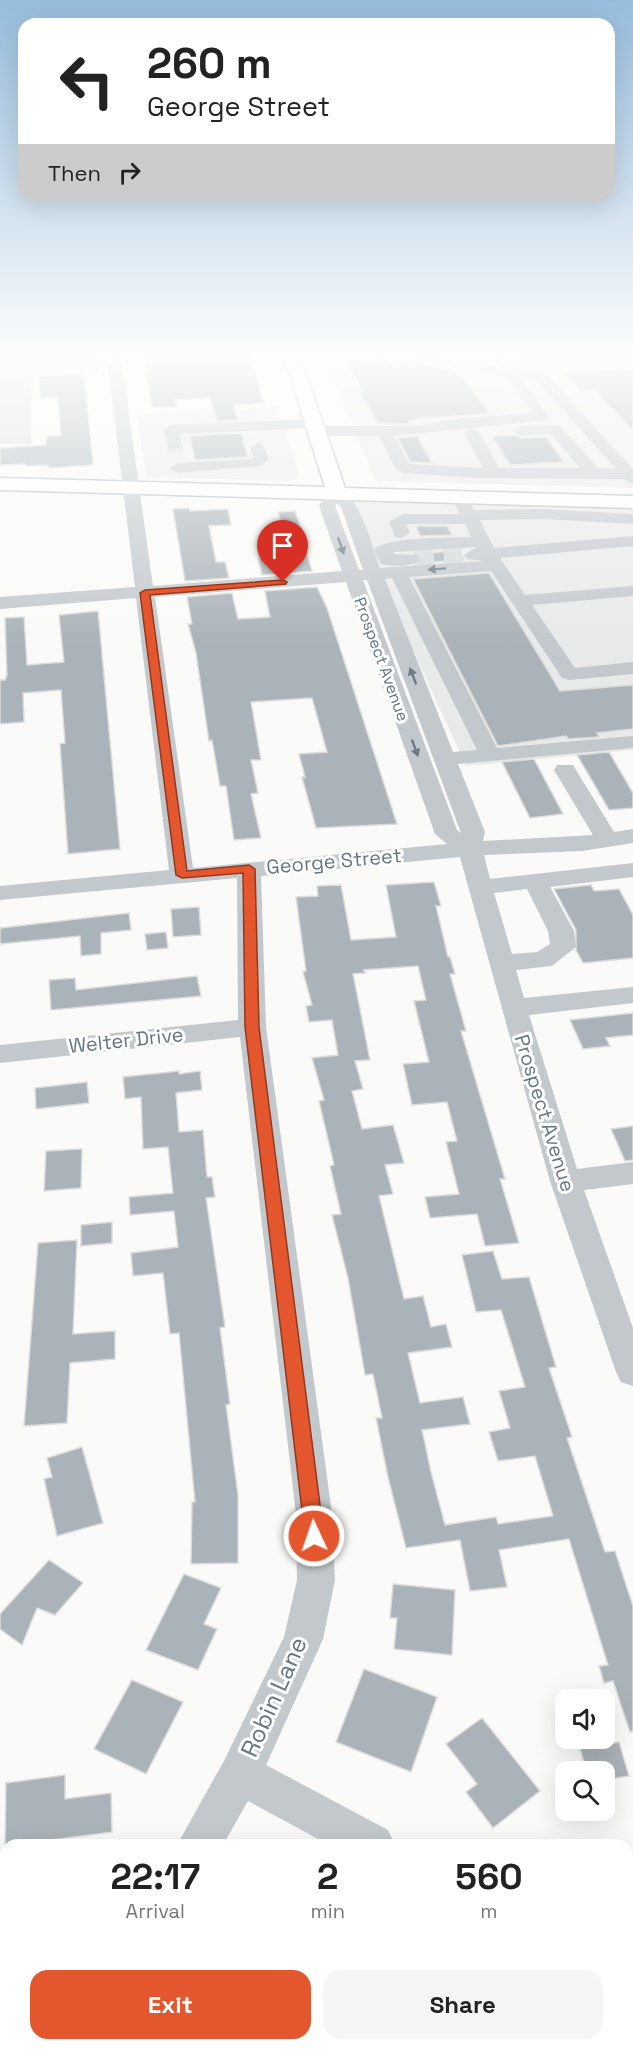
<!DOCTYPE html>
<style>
body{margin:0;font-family:"Space Grotesk",sans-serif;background:#f6f6f6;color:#222;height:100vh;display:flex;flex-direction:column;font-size:22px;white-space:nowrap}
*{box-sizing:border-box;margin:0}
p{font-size:20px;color:#767676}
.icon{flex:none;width:33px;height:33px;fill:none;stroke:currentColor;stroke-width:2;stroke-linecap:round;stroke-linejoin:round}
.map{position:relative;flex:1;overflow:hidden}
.drawer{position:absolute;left:0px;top:1839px;width:633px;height:212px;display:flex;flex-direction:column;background:#fff;border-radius:18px 18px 0 0;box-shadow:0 6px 24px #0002}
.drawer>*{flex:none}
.guide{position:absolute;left:18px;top:18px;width:597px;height:183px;border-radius:18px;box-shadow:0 6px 24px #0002;background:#fff;color:#222;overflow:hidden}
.tools{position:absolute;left:555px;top:1689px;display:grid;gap:12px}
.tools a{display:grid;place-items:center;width:60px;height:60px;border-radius:12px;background:#fff;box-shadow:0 6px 24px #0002;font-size:30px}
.pin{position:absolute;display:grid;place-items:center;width:51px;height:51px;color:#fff;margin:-62px -26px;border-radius:50% 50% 50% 0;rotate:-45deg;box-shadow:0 0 6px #0007}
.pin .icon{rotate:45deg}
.me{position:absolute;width:66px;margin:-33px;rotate:357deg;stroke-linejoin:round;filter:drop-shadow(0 0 4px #0008)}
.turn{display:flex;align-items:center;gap:21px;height:126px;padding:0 30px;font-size:27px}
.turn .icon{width:78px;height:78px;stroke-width:2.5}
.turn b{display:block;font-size:42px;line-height:51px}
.then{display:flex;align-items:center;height:57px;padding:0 30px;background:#0003;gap:12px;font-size:22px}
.eta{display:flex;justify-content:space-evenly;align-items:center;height:102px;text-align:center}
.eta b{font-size:36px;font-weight:700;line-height:42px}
.action{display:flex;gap:12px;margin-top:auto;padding:12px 30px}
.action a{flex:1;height:69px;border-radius:18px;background:#e4572e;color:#fff;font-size:24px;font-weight:700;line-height:69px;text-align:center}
.action a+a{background:#f6f6f6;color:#222}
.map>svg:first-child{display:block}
.built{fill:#e8e9e9}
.green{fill:#dadfd7}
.building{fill:#aab3b9;stroke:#dcdcda;stroke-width:1.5}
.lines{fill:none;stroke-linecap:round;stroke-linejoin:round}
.minor-tunnel-far1{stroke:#d5d9db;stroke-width:15;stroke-dasharray:15 8;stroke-linecap:butt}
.minor-tunnel{stroke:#d5d9db;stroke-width:20;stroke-dasharray:20 10;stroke-linecap:butt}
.major-casing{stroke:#b5babe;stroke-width:3}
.minor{fill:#c3c8cc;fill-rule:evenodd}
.major{fill:#fff;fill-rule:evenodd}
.oneway{fill:#6a7a87}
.route{fill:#e4572e;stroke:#94391e;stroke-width:1.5}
.labels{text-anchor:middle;stroke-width:6;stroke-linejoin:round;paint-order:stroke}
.far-street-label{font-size:16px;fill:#657683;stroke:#fff}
.street-label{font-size:20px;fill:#657683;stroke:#fff}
.near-street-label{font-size:24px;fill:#657683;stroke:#fff}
</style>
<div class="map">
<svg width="633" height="2050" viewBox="0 0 633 2050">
<rect width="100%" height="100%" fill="#fafaf8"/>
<!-- built -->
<g class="built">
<path d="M325 357H633V488L378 481 374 478Z"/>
<path d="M277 407 299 473 297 479 287 481 146 477 137 413Z"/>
<path d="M342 494 633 503V750L466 766Z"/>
</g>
<!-- green -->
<path class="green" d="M0 357H96L98 371 31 375V444H0Z"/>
<!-- building -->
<g class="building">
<path d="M144 357H250L264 403 234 405 238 420 217 421 210 398 175 400 177 407H152Z"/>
<path d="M387 358 391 363 409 361 457 371 490 414 423 418 409 421 410 424 378 423 359 391H364L345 361Z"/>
<path d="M633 369V430L595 390 581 391 563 372Z"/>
<path d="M84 374 93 465 48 468V465L26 466V464L0 465V448L46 445 47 436H61L58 398H40L39 376Z"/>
<path d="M241 433 248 457 195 460 190 436Z"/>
<path d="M515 435 521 438 546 437 564 462 510 465 492 436Z"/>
<path d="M417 436 432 463 410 462 398 438Z"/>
<path d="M189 508 190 511 228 509 231 525 209 526 216 562H225L229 578 185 581 173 509Z"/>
<path d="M295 511 302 531 284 532 278 512Z"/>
<path d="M416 526H447L452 535 420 536Z"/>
<path d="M459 550 464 560 419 563 422 559 419 554Z"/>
<path d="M307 555 312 571 262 575 258 558Z"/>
<path d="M489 573 560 691 633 685V729L597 733 599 737 568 739 566 736 498 746 413 579Z"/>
<path d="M317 587 327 608 397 824 316 828 302 777H305L299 754 327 752 312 698 251 702 261 760H251L258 793 251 794 261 838 234 840 226 786H220L212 740 209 741 196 653 188 624H192L187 597 232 593 238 619 270 617 265 591Z"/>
<path d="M98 611 120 849 68 854 60 744 65 743 61 690 23 693 24 722 0 724V680H5L7 675 5 618 24 617 27 665 64 662 59 615Z"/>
<path d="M609 752 633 793V808L609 810 577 755Z"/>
<path d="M534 759 563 814 530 818 502 762Z"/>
<path d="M434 882 441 906H436L448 957H450L455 974H450L466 1031H461L505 1179H500L519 1243 485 1246 477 1214 430 1218 425 1197 459 1194 446 1142 457 1141 447 1102 412 1105 403 1064 429 1062 414 1001 426 1000 418 966 364 970 365 973 353 974 370 1060 355 1061 363 1089 352 1091 362 1129 393 1125 404 1163 385 1165 393 1194 379 1196 404 1299 423 1296 431 1327 446 1324 452 1347 408 1353 420 1403 463 1397 470 1424 422 1430 431 1472 445 1525 496 1517 498 1524 553 1516 535 1456 498 1461 489 1432 510 1428 499 1391 525 1387 501 1310 476 1312 462 1255 493 1251 502 1279 529 1277 556 1367 549 1368 572 1437 567 1438 605 1552 615 1551 633 1606V1731L630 1732 613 1681 604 1683 599 1666 608 1665 569 1539 499 1550 507 1587 470 1591 460 1540 406 1548 388 1477 376 1418H382L373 1374 365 1375 348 1278 332 1215 341 1214 330 1166 334 1165 319 1101 324 1100 312 1058 338 1055 332 1020 309 1022 306 1006 312 1005 303 972 306 971 296 897 318 896 317 886 341 885 351 940 396 937 386 885Z"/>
<path d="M591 885 594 891 619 889 633 915V958L583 963 576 950V930L554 889Z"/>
<path d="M199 907 201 935 173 937 171 909Z"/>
<path d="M129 913 131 930 101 933V954L81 956 80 936 0 944V928Z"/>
<path d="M166 932 168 948 147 950 145 934Z"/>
<path d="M197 976 201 996 51 1010 49 980 75 978 76 990Z"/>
<path d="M633 1013V1035L606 1038 610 1046 583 1049 570 1020Z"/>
<path d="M179 1071V1074L200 1071 202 1090 176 1093 179 1132 203 1130 207 1177H212L215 1197 206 1198 225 1327 220 1328 230 1404 226 1405 238 1495V1563L191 1564 192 1502H195L179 1333 170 1334 163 1273 133 1276 131 1253 178 1247 174 1211 130 1215 129 1197 173 1193 168 1147 143 1149 141 1097 125 1099 123 1077Z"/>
<path d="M87 1082 89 1103 36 1109 35 1088Z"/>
<path d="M633 1126V1160L625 1161 611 1129Z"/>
<path d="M82 1149 81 1188 44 1191 46 1151Z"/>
<path d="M112 1222V1243L81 1246V1225Z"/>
<path d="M77 1240 73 1334 115 1331V1359L70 1363 67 1423 24 1426 38 1243Z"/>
<path d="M82 1447 103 1523 57 1536 44 1479 52 1477 47 1458Z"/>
<path d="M49 1560 83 1583 55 1615 37 1608 22 1645 0 1629V1614Z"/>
<path d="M184 1574 221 1588 204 1624 217 1629 198 1670 146 1650Z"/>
<path d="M393 1584 455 1590 452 1655 394 1649 397 1618H390Z"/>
<path d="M364 1669 437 1697 411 1772 336 1742Z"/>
<path d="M132 1680 183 1702 146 1774 94 1749Z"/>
<path d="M482 1718 540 1791 493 1828 466 1792 477 1784 446 1744Z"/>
<path d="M619 1742 629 1776 604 1780V1772H587L580 1749Z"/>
<path d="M65 1775V1799L111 1793 112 1832 5 1846 6 1783Z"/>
</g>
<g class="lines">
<!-- minor-tunnel-far1 -->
<path class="minor-tunnel-far1" d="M174 445 175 452"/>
<!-- minor-tunnel -->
<path class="minor-tunnel" d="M414 559 462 556"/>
<defs>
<path id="major" d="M284 357H300L345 488 633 496V508L0 490V478L325 487Z"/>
</defs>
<!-- major casing -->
<use href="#major" class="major-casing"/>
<!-- minor -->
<g class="minor">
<path d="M107 357H121L153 586 342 571 319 506 330 489C357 482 373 549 380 568L484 561 467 559 464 555 477 547 394 552V554L417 555 420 559C413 568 391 566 381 564L374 550C384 536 453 538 471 537L465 524H406L410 533 401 538 395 537 389 522 403 514H460L451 496 459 491 465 493 474 510 542 509 633 514V524L542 519 480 520 494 548 633 536V546L500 558 525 595 633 586V596L532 605 575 668 633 662V674L569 680 562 678 491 571 409 577 497 748 633 736V748L458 764 485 832 483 841 593 835 554 770 557 765H573L614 832 633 829V843L582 851 484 855 490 879 633 863V877L550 887 574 931 576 947 552 966 516 970 524 998 633 987V1003L529 1015 577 1169 633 1162V1184L584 1190 633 1328V1386L621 1382 616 1372 550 1181 460 857 261 876 266 1027 332 1514 335 1580 323 1639 266 1765 388 1830 395 1845H329L248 1801 223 1845H177L225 1759 284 1637 297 1580 296 1514 240 1037 0 1063V1045L238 1020 237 878 0 900V886L169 870 136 598 0 609V597L135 587ZM337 503 341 507 363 570H359L335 506ZM392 578 477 750 453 752 385 579ZM363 580H367L461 833 457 830ZM346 582 435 834 447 844 193 868 155 597ZM527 889 548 931 550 944 537 952 512 954 494 893Z"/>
<path d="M409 357H435L499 368 494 361 501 357 506 358 514 369 545 373 633 469V484L624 479 476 478 403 473 395 468 379 436H316L308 431 312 428 179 434 182 445 179 448H169L163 430 171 425 313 419 320 423 317 426H415L445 420 532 413 506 377 416 361ZM521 378 536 380 616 469 598 468 560 426 555 425 521 426 513 431 521 436 551 434 580 468H499L480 433 472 428 464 433 483 468 409 464 394 436 547 420 549 417Z"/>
<path d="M564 357H633V363L517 366 510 362 517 358Z"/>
<path d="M258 443 263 445 269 459 260 466 178 473 170 468 178 463 250 459 253 457 250 448Z"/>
<path d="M6 1920V1966L0 1967V1921Z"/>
<rect x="131" y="2044" width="48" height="6"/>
</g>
<!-- major -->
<use href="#major" class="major"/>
</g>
<!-- one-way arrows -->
<defs><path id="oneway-solid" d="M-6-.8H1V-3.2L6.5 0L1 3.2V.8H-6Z" transform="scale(1.5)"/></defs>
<g class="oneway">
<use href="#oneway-solid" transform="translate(341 546) rotate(71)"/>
<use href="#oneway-solid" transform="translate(437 569) rotate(176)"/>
<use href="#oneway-solid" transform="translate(413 676) rotate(-111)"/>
<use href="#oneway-solid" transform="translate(415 748) rotate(70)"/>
</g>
<!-- sky -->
<linearGradient id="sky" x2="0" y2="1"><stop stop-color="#96bcdc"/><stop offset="0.55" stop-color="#fdfdfc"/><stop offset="1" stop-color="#fdfdfc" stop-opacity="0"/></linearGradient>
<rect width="633" height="644" fill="url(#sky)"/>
<!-- route -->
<path class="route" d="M283 580 287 582 286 584 150 595 187 871 249 865 255 869 259 1027 324 1536 321 1542 314 1545 308 1542 305 1536 245 1027 243 873 182 878 176 875 140 593 145 590Z"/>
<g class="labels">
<!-- far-street labels -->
<g class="far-street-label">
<text transform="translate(382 659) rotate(70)" y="6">Prospect Avenue</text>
</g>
<!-- street labels -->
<g class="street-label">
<text transform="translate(334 861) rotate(-5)" y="7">George Street</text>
<text transform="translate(126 1040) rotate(-6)" y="7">Welter Drive</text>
<text transform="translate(545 1113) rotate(73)" y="7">Prospect Avenue</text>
</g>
<!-- near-street labels -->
<g class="near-street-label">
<text transform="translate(274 1697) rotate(-66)" y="8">Robin Lane</text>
</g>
</g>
</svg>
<div class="tools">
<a><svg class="icon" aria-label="sound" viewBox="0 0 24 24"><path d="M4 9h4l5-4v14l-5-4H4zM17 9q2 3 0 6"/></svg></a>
<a><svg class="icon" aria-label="search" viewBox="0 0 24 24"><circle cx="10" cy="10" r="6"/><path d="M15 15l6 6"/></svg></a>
</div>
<div class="pin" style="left:283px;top:582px;background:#d93025"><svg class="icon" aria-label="arrive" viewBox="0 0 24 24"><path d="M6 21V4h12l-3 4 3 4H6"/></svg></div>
<svg class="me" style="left:314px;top:1536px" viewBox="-20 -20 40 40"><circle r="17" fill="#e4572e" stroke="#fff" stroke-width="3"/><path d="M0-11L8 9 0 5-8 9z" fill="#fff"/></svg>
<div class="guide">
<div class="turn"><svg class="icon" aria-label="left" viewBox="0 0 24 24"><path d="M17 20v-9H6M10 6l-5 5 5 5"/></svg><div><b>260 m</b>George Street</div></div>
<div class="then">Then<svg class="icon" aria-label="right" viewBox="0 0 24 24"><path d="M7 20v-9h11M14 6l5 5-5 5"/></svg></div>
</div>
<section class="drawer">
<div class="eta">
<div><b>22:17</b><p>Arrival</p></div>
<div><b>2</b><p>min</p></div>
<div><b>560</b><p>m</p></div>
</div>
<div class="action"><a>Exit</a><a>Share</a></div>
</section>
</div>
